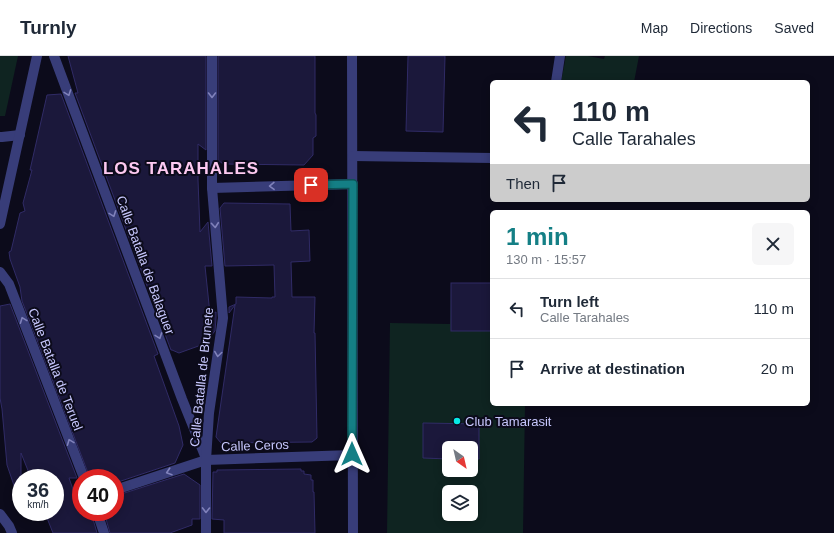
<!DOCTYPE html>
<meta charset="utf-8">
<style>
body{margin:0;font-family:Helvetica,sans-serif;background:#f6f6f7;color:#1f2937;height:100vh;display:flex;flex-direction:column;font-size:15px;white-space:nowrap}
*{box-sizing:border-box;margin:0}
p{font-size:13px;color:#747a83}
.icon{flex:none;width:22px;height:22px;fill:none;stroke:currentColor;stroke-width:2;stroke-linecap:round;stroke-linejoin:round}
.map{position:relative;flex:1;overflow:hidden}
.drawer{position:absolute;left:490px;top:154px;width:320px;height:196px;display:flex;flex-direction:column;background:#fff;border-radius:6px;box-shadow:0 2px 10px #0003}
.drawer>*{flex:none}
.hud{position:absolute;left:490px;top:24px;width:320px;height:122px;border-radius:6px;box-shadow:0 2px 10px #0003;background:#fff;color:#1f2937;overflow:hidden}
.needle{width:26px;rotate:146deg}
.tools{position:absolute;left:442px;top:385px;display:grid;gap:8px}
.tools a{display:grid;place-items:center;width:36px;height:36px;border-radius:6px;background:#fff;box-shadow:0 2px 10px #0003;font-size:20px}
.speed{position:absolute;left:12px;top:413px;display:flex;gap:8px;font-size:20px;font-weight:700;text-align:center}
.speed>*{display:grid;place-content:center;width:52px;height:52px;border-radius:50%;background:#fff;box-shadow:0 2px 10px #0003;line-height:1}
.speed small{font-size:10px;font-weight:400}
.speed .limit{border:6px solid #d22;background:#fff;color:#111}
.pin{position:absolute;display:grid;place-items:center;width:34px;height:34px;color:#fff;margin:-17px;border-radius:8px;box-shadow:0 2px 6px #0006}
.me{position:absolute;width:44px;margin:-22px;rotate:0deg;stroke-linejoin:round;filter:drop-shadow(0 0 3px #0008)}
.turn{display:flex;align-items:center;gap:14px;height:84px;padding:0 16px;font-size:18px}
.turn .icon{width:52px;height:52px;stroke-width:2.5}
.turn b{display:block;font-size:28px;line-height:34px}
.then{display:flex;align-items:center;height:38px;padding:0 16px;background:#0003;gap:8px;font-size:15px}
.round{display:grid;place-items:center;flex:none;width:42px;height:42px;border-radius:6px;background:#f6f6f7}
.head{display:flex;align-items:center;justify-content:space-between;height:68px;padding:0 16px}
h1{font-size:24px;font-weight:800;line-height:30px;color:#147f85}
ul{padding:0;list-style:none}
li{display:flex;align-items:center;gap:12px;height:60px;padding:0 16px;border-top:1px solid #e0e1e3}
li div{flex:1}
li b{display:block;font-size:15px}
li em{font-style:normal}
header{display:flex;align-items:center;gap:24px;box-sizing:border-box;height:56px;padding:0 20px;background:#fff;border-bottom:1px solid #e0e1e3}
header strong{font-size:19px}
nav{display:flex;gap:22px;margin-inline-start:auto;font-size:14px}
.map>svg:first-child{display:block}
.green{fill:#0f2421;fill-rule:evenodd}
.building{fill:#1b183b;stroke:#302b66}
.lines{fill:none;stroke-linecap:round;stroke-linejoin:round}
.minor{stroke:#383d79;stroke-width:10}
.oneway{stroke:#8082bb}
.route-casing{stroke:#0d5356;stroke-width:10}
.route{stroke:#147f85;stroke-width:7}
.poi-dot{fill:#07e9e5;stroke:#0c0b1b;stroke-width:1.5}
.labels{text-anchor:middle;stroke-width:4;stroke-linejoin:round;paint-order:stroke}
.street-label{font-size:13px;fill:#c7c7fd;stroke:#0c0b1b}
.poi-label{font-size:13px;fill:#c7c7fd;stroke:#0c0b1b;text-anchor:start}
.district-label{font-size:17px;font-weight:bold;letter-spacing:1px;fill:#fdc9f0;stroke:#0c0b1b}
</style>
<header>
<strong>Turnly</strong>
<nav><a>Map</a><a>Directions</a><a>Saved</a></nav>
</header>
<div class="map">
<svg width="834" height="477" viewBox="0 0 834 477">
<rect width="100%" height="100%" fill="#0c0b1b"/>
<!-- green -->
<g class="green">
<path d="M0 0H18L5 60H0Z"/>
<path d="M566 0H588L604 3 605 0H639L634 26H561Z"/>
<path d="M451 227H492V348H525L523 477H387L390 267 450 268ZM449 392H471V414H449ZM449 436H471V458H449Z"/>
</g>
<!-- building -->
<g class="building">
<path d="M68 0H206V94L198 88V124L200 176 208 166 212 210H205L210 258 216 256V262L215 275 204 288 179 297 172 294H171L75 37H78Z"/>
<path d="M218 0H315V57L316 59V80L313 82V99L304 109 223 108 218 104Z"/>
<path d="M408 0H445L443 76 406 75Z"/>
<path d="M61 38 158 298 154 300 179 370 183 389 175 407 115 427V422H90L22 245 20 231 10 203 9 196 11 195 20 157 25 155 23 147 32 114H30L47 39Z"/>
<path d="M224 147 290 148 291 175 309 174 310 205 291 206 292 241H315L314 277H315L317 382 312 386 221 387 216 381 235 249 229 257V251L236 248V241L272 242V241H275L274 209 225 210 220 152Z"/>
<rect x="451" y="227" width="41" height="48"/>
<path d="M10 248 77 422H69L81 456H91L97 477H53L47 462 55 459V422H31L21 397V444H19L7 409 2 353 0 342V250Z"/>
<path d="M423 367 479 368V403H471V392H449V403L423 402Z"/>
<path d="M301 413V415H304V418L311 419V424H313V436H314L315 477H224V464L212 463 213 416H217V414Z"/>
<path d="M184 418 200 429V463H192V469L170 477H110L104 456H115V440Z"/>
</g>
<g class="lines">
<!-- minor -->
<g class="minor">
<path d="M54 0 182 343 205 400"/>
<path d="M352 0 353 477"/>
<path d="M556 26 560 0"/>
<path d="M0 81H2L20 79"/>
<path d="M353 100 492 102"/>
<path d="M212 132 353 128"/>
<path d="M0 168 37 0"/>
<path d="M0 216 9 228 84 422"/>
<path d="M115 434 206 404 352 399"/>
<path d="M97 456 104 477"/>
<path d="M0 458 9 470 12 477"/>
<path d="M206 477V404L209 357 223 262 212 132V0"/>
</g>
</g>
<!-- one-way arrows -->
<defs><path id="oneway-chevron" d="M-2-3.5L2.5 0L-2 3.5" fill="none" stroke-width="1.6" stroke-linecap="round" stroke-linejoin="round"/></defs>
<g class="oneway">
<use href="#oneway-chevron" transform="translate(68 37) rotate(70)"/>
<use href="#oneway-chevron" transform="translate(212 39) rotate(90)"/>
<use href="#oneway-chevron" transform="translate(272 130) rotate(179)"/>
<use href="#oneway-chevron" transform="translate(113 158) rotate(70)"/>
<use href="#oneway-chevron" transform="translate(215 169) rotate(85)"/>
<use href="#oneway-chevron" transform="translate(23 264) rotate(-111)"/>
<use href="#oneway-chevron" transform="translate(159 280) rotate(70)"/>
<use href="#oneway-chevron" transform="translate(218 298) rotate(98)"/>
<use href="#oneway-chevron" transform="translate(70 386) rotate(-111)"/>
<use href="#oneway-chevron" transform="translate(169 416) rotate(162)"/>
<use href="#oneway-chevron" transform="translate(206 454) rotate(91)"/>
</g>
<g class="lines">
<defs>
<path id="route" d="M311 129 353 128 352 398"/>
</defs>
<!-- route casing -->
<use href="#route" class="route-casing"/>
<!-- route -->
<use href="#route" class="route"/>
</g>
<!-- markers -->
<circle class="poi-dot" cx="457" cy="365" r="4"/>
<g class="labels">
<!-- street labels -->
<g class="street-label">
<text transform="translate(146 209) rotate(70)" y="5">Calle Batalla de Balaguer</text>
<text transform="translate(56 313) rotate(69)" y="5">Calle Batalla de Teruel</text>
<text transform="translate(201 321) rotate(-84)" y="5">Calle Batalla de Brunete</text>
<text transform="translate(255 389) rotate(-2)" y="5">Calle Ceros</text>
</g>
<!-- poi labels -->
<g class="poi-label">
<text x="465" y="370">Club Tamarasit</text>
</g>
<!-- district labels -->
<g class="district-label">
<text x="181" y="118">LOS TARAHALES</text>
</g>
</g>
</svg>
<div class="tools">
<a><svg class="needle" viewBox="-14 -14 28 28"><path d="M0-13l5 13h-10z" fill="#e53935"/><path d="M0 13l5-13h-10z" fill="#747a83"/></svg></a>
<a><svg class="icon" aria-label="layers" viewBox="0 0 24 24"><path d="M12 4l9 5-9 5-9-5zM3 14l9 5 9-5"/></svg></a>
</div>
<div class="speed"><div>36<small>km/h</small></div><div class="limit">40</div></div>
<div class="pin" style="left:311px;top:129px;background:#d93025"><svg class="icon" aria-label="arrive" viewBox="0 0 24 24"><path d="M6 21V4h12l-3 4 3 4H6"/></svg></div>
<svg class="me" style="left:352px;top:398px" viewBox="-20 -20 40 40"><path d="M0-17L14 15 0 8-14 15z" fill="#147f85" stroke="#fff" stroke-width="4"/></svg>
<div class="hud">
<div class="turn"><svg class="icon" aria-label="left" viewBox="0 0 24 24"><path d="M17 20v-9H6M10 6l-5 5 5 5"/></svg><div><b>110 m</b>Calle Tarahales</div></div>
<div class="then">Then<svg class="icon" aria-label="arrive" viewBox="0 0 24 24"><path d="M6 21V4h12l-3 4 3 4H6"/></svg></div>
</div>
<section class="drawer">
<div class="head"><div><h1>1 min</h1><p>130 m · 15:57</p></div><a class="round"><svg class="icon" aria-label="close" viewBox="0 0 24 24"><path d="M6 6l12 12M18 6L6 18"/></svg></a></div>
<ul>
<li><svg class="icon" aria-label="left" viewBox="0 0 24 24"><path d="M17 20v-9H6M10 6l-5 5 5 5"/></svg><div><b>Turn left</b><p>Calle Tarahales</p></div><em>110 m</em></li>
<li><svg class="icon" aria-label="arrive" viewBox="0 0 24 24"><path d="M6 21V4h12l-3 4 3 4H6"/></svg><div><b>Arrive at destination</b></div><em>20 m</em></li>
</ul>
</section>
</div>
